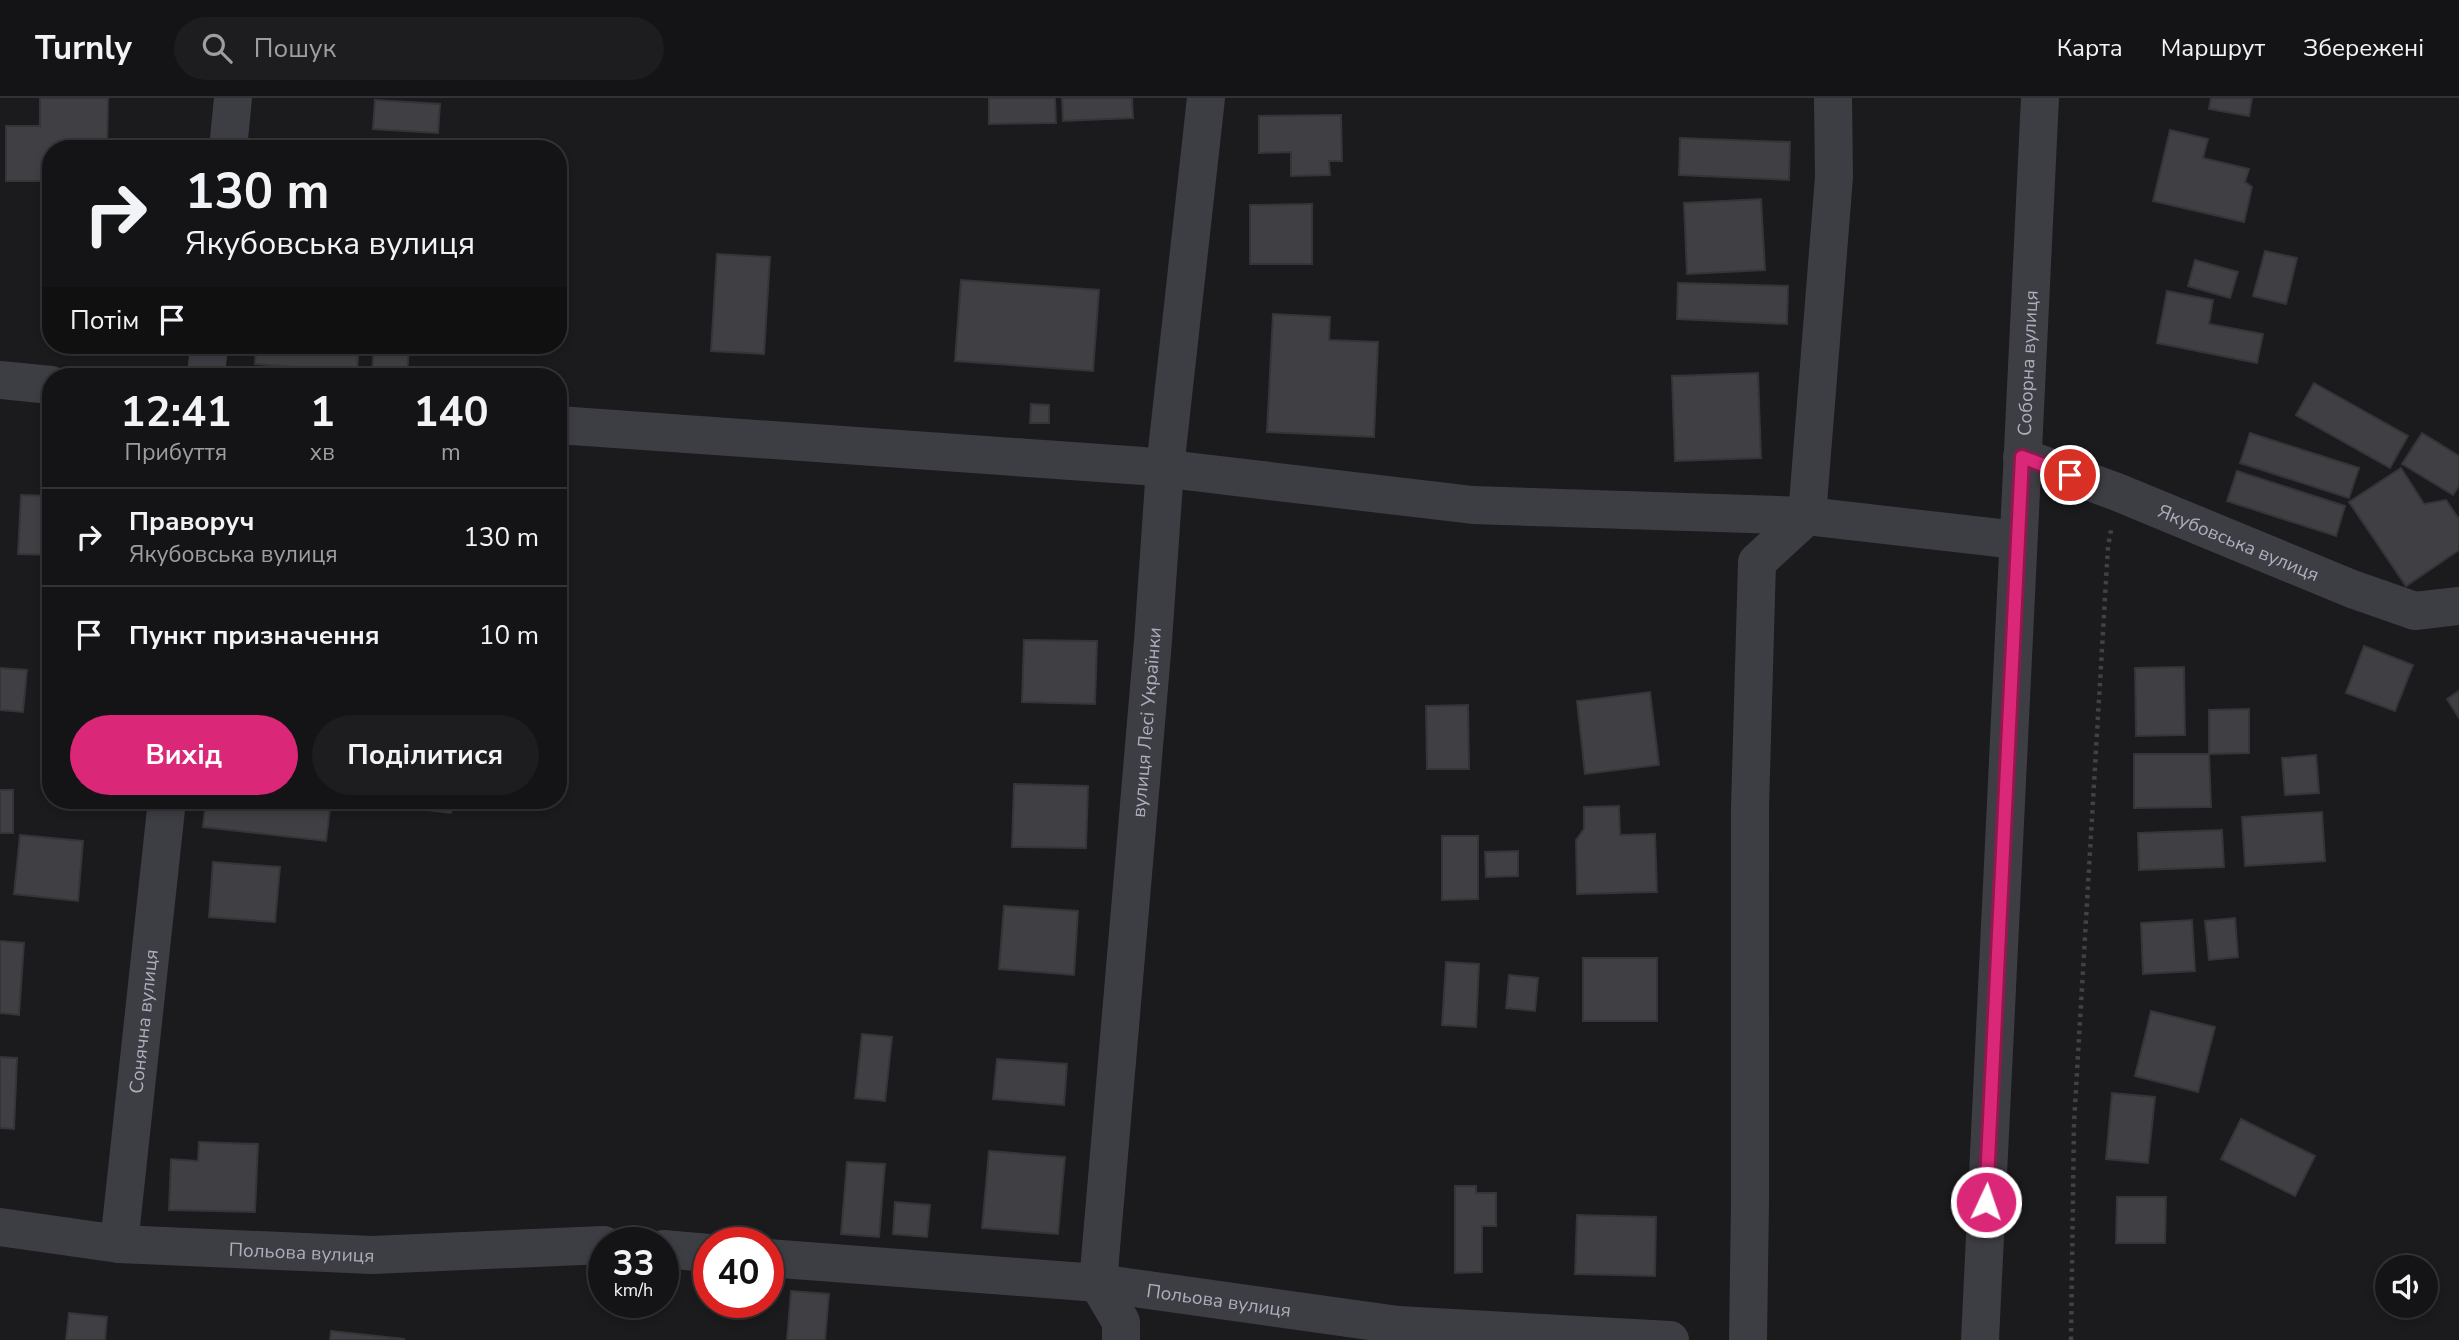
<!DOCTYPE html>
<html lang="uk">
<meta charset="utf-8">
<style>
body{margin:0;font-family:"Nunito Sans",sans-serif;background:#1d1d1f;color:#f1f3f6;height:100vh;display:flex;flex-direction:column;font-size:26px;white-space:nowrap}
*{box-sizing:border-box;margin:0}
p{font-size:23px;color:#9d9ea1}
.icon{flex:none;width:38px;height:38px;fill:none;stroke:currentColor;stroke-width:2;stroke-linecap:round;stroke-linejoin:round}
.map{position:relative;flex:1;overflow:hidden}
.details{position:absolute;left:42px;top:270px;width:525px;height:441px;display:flex;flex-direction:column;background:#141416;border-radius:28px;box-shadow:0 4px 10px #0003,0 0 0 2px #333335}
.details>*{flex:none}
.guide{position:absolute;left:42px;top:42px;width:525px;height:214px;border-radius:28px;box-shadow:0 4px 10px #0003,0 0 0 2px #333335;background:#141416;color:#f1f3f6;overflow:hidden}
.controls{position:absolute;left:2375px;top:1157px;display:grid;gap:14px}
.controls a{display:grid;place-items:center;width:63px;height:63px;border-radius:50%;background:#141416;box-shadow:0 4px 10px #0003,0 0 0 2px #333335;font-size:35px}
.speed{position:absolute;left:588px;top:1129px;display:flex;gap:14px;font-size:35px;font-weight:700;text-align:center}
.speed>*{display:grid;place-content:center;width:91px;height:91px;border-radius:50%;background:#141416;box-shadow:0 4px 10px #0003,0 0 0 2px #333335;line-height:1}
.speed small{font-size:18px;font-weight:400}
.speed .limit{border:10px solid #d22;background:#fff;color:#111}
.pin{position:absolute;display:grid;place-items:center;width:60px;height:60px;color:#fff;margin:-30px;border:4px solid #fff;border-radius:50%;box-shadow:0 2px 7px #0007}
.me{position:absolute;width:77px;margin:-38px;rotate:3deg;stroke-linejoin:round;filter:drop-shadow(0 0 5px #0008)}
.turn{display:flex;align-items:center;gap:24px;height:147px;padding:0 28px;font-size:32px}
.turn .icon{width:91px;height:91px;stroke-width:2.5}
.turn b{display:block;font-size:49px;line-height:60px}
.then{display:flex;align-items:center;height:66px;padding:0 28px;background:#0003;gap:14px;font-size:26px}
.eta{display:flex;justify-content:space-evenly;align-items:center;height:119px;text-align:center}
.eta b{font-size:42px;font-weight:700;line-height:49px}
.action{display:flex;gap:14px;margin-top:auto;padding:14px 28px}
.action a{flex:1;height:80px;border-radius:42px;background:#db2777;color:#fff;font-size:28px;font-weight:700;line-height:80px;text-align:center}
.action a+a{background:#1d1d1f;color:#f1f3f6}
ul{padding:0;list-style:none}
li{display:flex;align-items:center;gap:21px;height:98px;padding:0 28px;border-top:2px solid #333335}
li div{flex:1}
li b{display:block;font-size:26px}
li em{font-style:normal}
header{display:flex;align-items:center;gap:42px;box-sizing:border-box;height:98px;padding:0 35px;background:#141416;border-bottom:2px solid #333335}
header strong{font-size:33px}
nav{display:flex;gap:38px;margin-inline-start:auto;font-size:24px}
.search{width:490px;height:63px;background:#1d1d1f;display:flex;align-items:center;gap:18px;box-sizing:border-box;padding:0 24px;border-radius:38px;color:#9d9ea1;font-size:26px}
.map>svg:first-child{display:block}
.building{fill:#403f44;stroke:#353439;stroke-width:2}
.lines{fill:none;stroke-linecap:round;stroke-linejoin:round}
.path{stroke:#414249;stroke-width:4.5;stroke-dasharray:3.5 5;stroke-linecap:butt}
.minor{stroke:#3d3d44;stroke-width:38}
.route-casing{stroke:#8e194d;stroke-width:18}
.route{stroke:#db2777;stroke-width:12}
.labels{text-anchor:middle;stroke-width:7;stroke-linejoin:round;paint-order:stroke}
.street-label{font-size:19px;fill:#adaebc;stroke:#161518}
</style>
<header>
<strong>Turnly</strong>
<div class="search"><svg class="icon" aria-label="search" viewBox="0 0 24 24"><circle cx="10" cy="10" r="6"/><path d="M15 15l6 6"/></svg>Пошук</div>
<nav><a>Карта</a><a>Маршрут</a><a>Збережені</a></nav>
</header>
<div class="map">
<svg width="2459" height="1242" viewBox="0 0 2459 1242">
<rect width="100%" height="100%" fill="#1b1a1d"/>
<!-- building -->
<g class="building">
<path d="M40 0H108L107 51H51V83H6V28H40Z"/>
<path d="M989 0H1055L1056 25 989 26Z"/>
<path d="M1062 0H1132L1133 20 1063 23Z"/>
<path d="M2211 0H2252L2249 18 2209 11Z"/>
<path d="M375 2 440 6 438 35 373 31Z"/>
<path d="M1341 17 1342 63H1329L1330 77 1291 78V54L1259 55V18Z"/>
<path d="M2170 32 2208 41 2203 60 2249 71 2245 84 2252 89 2244 124 2153 103Z"/>
<path d="M1680 40 1790 44 1789 82 1679 77Z"/>
<path d="M1761 101 1765 172 1687 176 1684 105Z"/>
<path d="M1312 106V166H1250V107Z"/>
<path d="M2265 153 2297 160 2286 206 2253 198Z"/>
<path d="M717 156 770 159 764 256 711 253Z"/>
<path d="M2195 162 2238 174 2230 200 2188 188Z"/>
<path d="M961 182 1099 192 1093 273 955 263Z"/>
<path d="M1678 185 1788 188 1787 226 1677 221Z"/>
<path d="M2167 193 2213 202 2209 226 2263 236 2257 265 2157 245Z"/>
<path d="M1273 216 1330 219 1329 242 1378 244 1374 339 1267 334Z"/>
<path d="M256 247H359L357 274 255 266Z"/>
<path d="M374 247H409L407 278H372Z"/>
<path d="M1758 275 1761 360 1675 363 1672 278Z"/>
<path d="M2314 285 2408 338 2390 370 2296 317Z"/>
<path d="M1031 306 1049 307V325H1030Z"/>
<path d="M2250 335 2359 370 2349 400 2240 365Z"/>
<path d="M2422 335 2459 358V388L2453 397 2402 366Z"/>
<path d="M2401 370 2424 406 2446 402 2459 421V452L2406 488 2349 404Z"/>
<path d="M2237 373 2345 408 2336 438 2227 403Z"/>
<path d="M21 397 51 398V457L18 456Z"/>
<path d="M1024 542 1097 543 1095 606 1022 604Z"/>
<path d="M2364 548 2413 567 2395 613 2346 595Z"/>
<path d="M2184 569 2185 637 2136 638 2135 570Z"/>
<path d="M0 570 27 572 23 614 0 612Z"/>
<path d="M2459 593V620L2447 601Z"/>
<path d="M1650 594 1659 667 1585 676 1577 603Z"/>
<path d="M1468 607 1469 671H1427L1426 608Z"/>
<path d="M2249 611V655L2209 656V612Z"/>
<path d="M2134 656H2209L2211 709 2134 710Z"/>
<path d="M2316 657 2319 695 2285 697 2282 660Z"/>
<path d="M1014 686 1088 688 1086 750 1012 749Z"/>
<rect x="0" y="692" width="13" height="43"/>
<path d="M206 702H331L326 743 203 729Z"/>
<path d="M368 702H453L451 715 367 705Z"/>
<path d="M1619 708 1620 737 1655 736 1657 794 1577 796 1576 742 1584 731V709Z"/>
<path d="M2322 714 2325 763 2245 768 2242 719Z"/>
<path d="M2222 732 2224 769 2139 772 2138 735Z"/>
<path d="M20 737 83 743 78 803 14 796Z"/>
<path d="M1442 738H1478V801L1442 802Z"/>
<path d="M1518 753V778L1486 779 1485 754Z"/>
<path d="M213 764 280 769 275 824 209 819Z"/>
<path d="M1004 808 1078 813 1074 877 999 871Z"/>
<path d="M2235 820 2238 859 2209 862 2205 823Z"/>
<path d="M2192 822 2195 873 2143 876 2141 825Z"/>
<path d="M0 843 24 845 19 917 0 915Z"/>
<rect x="1583" y="860" width="74" height="63"/>
<path d="M1446 864 1479 866 1476 929 1442 927Z"/>
<path d="M1509 877 1538 880 1535 913 1506 910Z"/>
<path d="M2151 913 2215 929 2198 994 2135 978Z"/>
<path d="M862 936 892 939 885 1003 855 1000Z"/>
<path d="M0 959 17 960 14 1031 0 1030Z"/>
<path d="M997 961 1067 966 1064 1007 993 1001Z"/>
<path d="M2112 995 2155 999 2148 1065 2106 1061Z"/>
<path d="M2241 1021 2315 1058 2295 1098 2221 1061Z"/>
<path d="M199 1044 258 1046 255 1114 169 1112 171 1061 198 1063Z"/>
<path d="M989 1053 1065 1059 1058 1136 982 1130Z"/>
<path d="M847 1064 885 1066 879 1139 841 1136Z"/>
<path d="M1455 1088H1476V1095H1496V1128H1482V1174L1455 1175Z"/>
<path d="M2117 1099H2166L2165 1145H2116Z"/>
<path d="M895 1104 930 1107 927 1139 893 1136Z"/>
<path d="M1577 1117 1656 1119 1655 1178 1575 1176Z"/>
<path d="M791 1193 829 1196 825 1242H787Z"/>
<path d="M69 1215 107 1219 105 1242H66Z"/>
<path d="M331 1233 404 1241V1242H330Z"/>
</g>
<g class="lines">
<!-- path -->
<path class="path" d="M2071 1242 2074 1025 2108 449 2111 432"/>
<!-- minor -->
<g class="minor">
<path d="M228 51 233 0"/>
<path d="M206 278 209 247"/>
<path d="M0 282 51 287"/>
<path d="M558 327 1143 368 1473 407 1807 418 2017 442"/>
<path id="s1" d="M2022 359 2117 394 2352 491 2415 513 2459 508"/>
<path id="s2" d="M0 1129 119 1146 372 1157 604 1147"/>
<path id="s3" d="M119 1146 167 702"/>
<path d="M663 1151 709 1155"/>
<path id="s4" d="M768 1160 1098 1185 1398 1227 1670 1242"/>
<path id="s5" d="M1121 1242V1224L1098 1185 1153 543 1165 370 1206 0"/>
<path d="M1748 1242 1750 1104V710L1757 464 1807 418 1834 79 1833 0"/>
<path id="s6" d="M1980 1242 2040 0"/>
</g>
</g>
<g class="lines">
<defs>
<path id="route" d="M1986 1104 2022 359 2070 377"/>
</defs>
<!-- route casing -->
<use href="#route" class="route-casing"/>
<!-- route -->
<use href="#route" class="route"/>
</g>
<g class="labels">
<!-- street labels -->
<g class="street-label">
<text dy="7" stroke="none"><textPath href="#s6" startOffset="978">Соборна вулиця</textPath></text>
<text dy="7" stroke="none"><textPath href="#s1" startOffset="233">Якубовська вулиця</textPath></text>
<text dy="7" stroke="none"><textPath href="#s5" startOffset="626">вулиця Лесі Українки</textPath></text>
<text dy="7" stroke="none"><textPath href="#s3" startOffset="224">Сонячна вулиця</textPath></text>
<text dy="7" stroke="none"><textPath href="#s2" startOffset="303">Польова вулиця</textPath></text>
<text dy="7" stroke="none"><textPath href="#s4" startOffset="453">Польова вулиця</textPath></text>
</g>
</g>
</svg>
<div class="controls">
<a><svg class="icon" aria-label="sound" viewBox="0 0 24 24"><path d="M4 9h4l5-4v14l-5-4H4zM17 9q2 3 0 6"/></svg></a>
</div>
<div class="speed"><div>33<small>km/h</small></div><div class="limit">40</div></div>
<div class="pin" style="left:2070px;top:377px;background:#d93025"><svg class="icon" aria-label="arrive" viewBox="0 0 24 24"><path d="M6 21V4h12l-3 4 3 4H6"/></svg></div>
<svg class="me" style="left:1986px;top:1104px" viewBox="-20 -20 40 40"><circle r="17" fill="#db2777" stroke="#fff" stroke-width="3"/><path d="M0-11L8 9 0 5-8 9z" fill="#fff"/></svg>
<div class="guide">
<div class="turn"><svg class="icon" aria-label="right" viewBox="0 0 24 24"><path d="M7 20v-9h11M14 6l5 5-5 5"/></svg><div><b>130 m</b>Якубовська вулиця</div></div>
<div class="then">Потім<svg class="icon" aria-label="arrive" viewBox="0 0 24 24"><path d="M6 21V4h12l-3 4 3 4H6"/></svg></div>
</div>
<section class="details">
<div class="eta">
<div><b>12:41</b><p>Прибуття</p></div>
<div><b>1</b><p>хв</p></div>
<div><b>140</b><p>m</p></div>
</div>
<ul>
<li><svg class="icon" aria-label="right" viewBox="0 0 24 24"><path d="M7 20v-9h11M14 6l5 5-5 5"/></svg><div><b>Праворуч</b><p>Якубовська вулиця</p></div><em>130 m</em></li>
<li><svg class="icon" aria-label="arrive" viewBox="0 0 24 24"><path d="M6 21V4h12l-3 4 3 4H6"/></svg><div><b>Пункт призначення</b></div><em>10 m</em></li>
</ul>
<div class="action"><a>Вихід</a><a>Поділитися</a></div>
</section>
</div>
